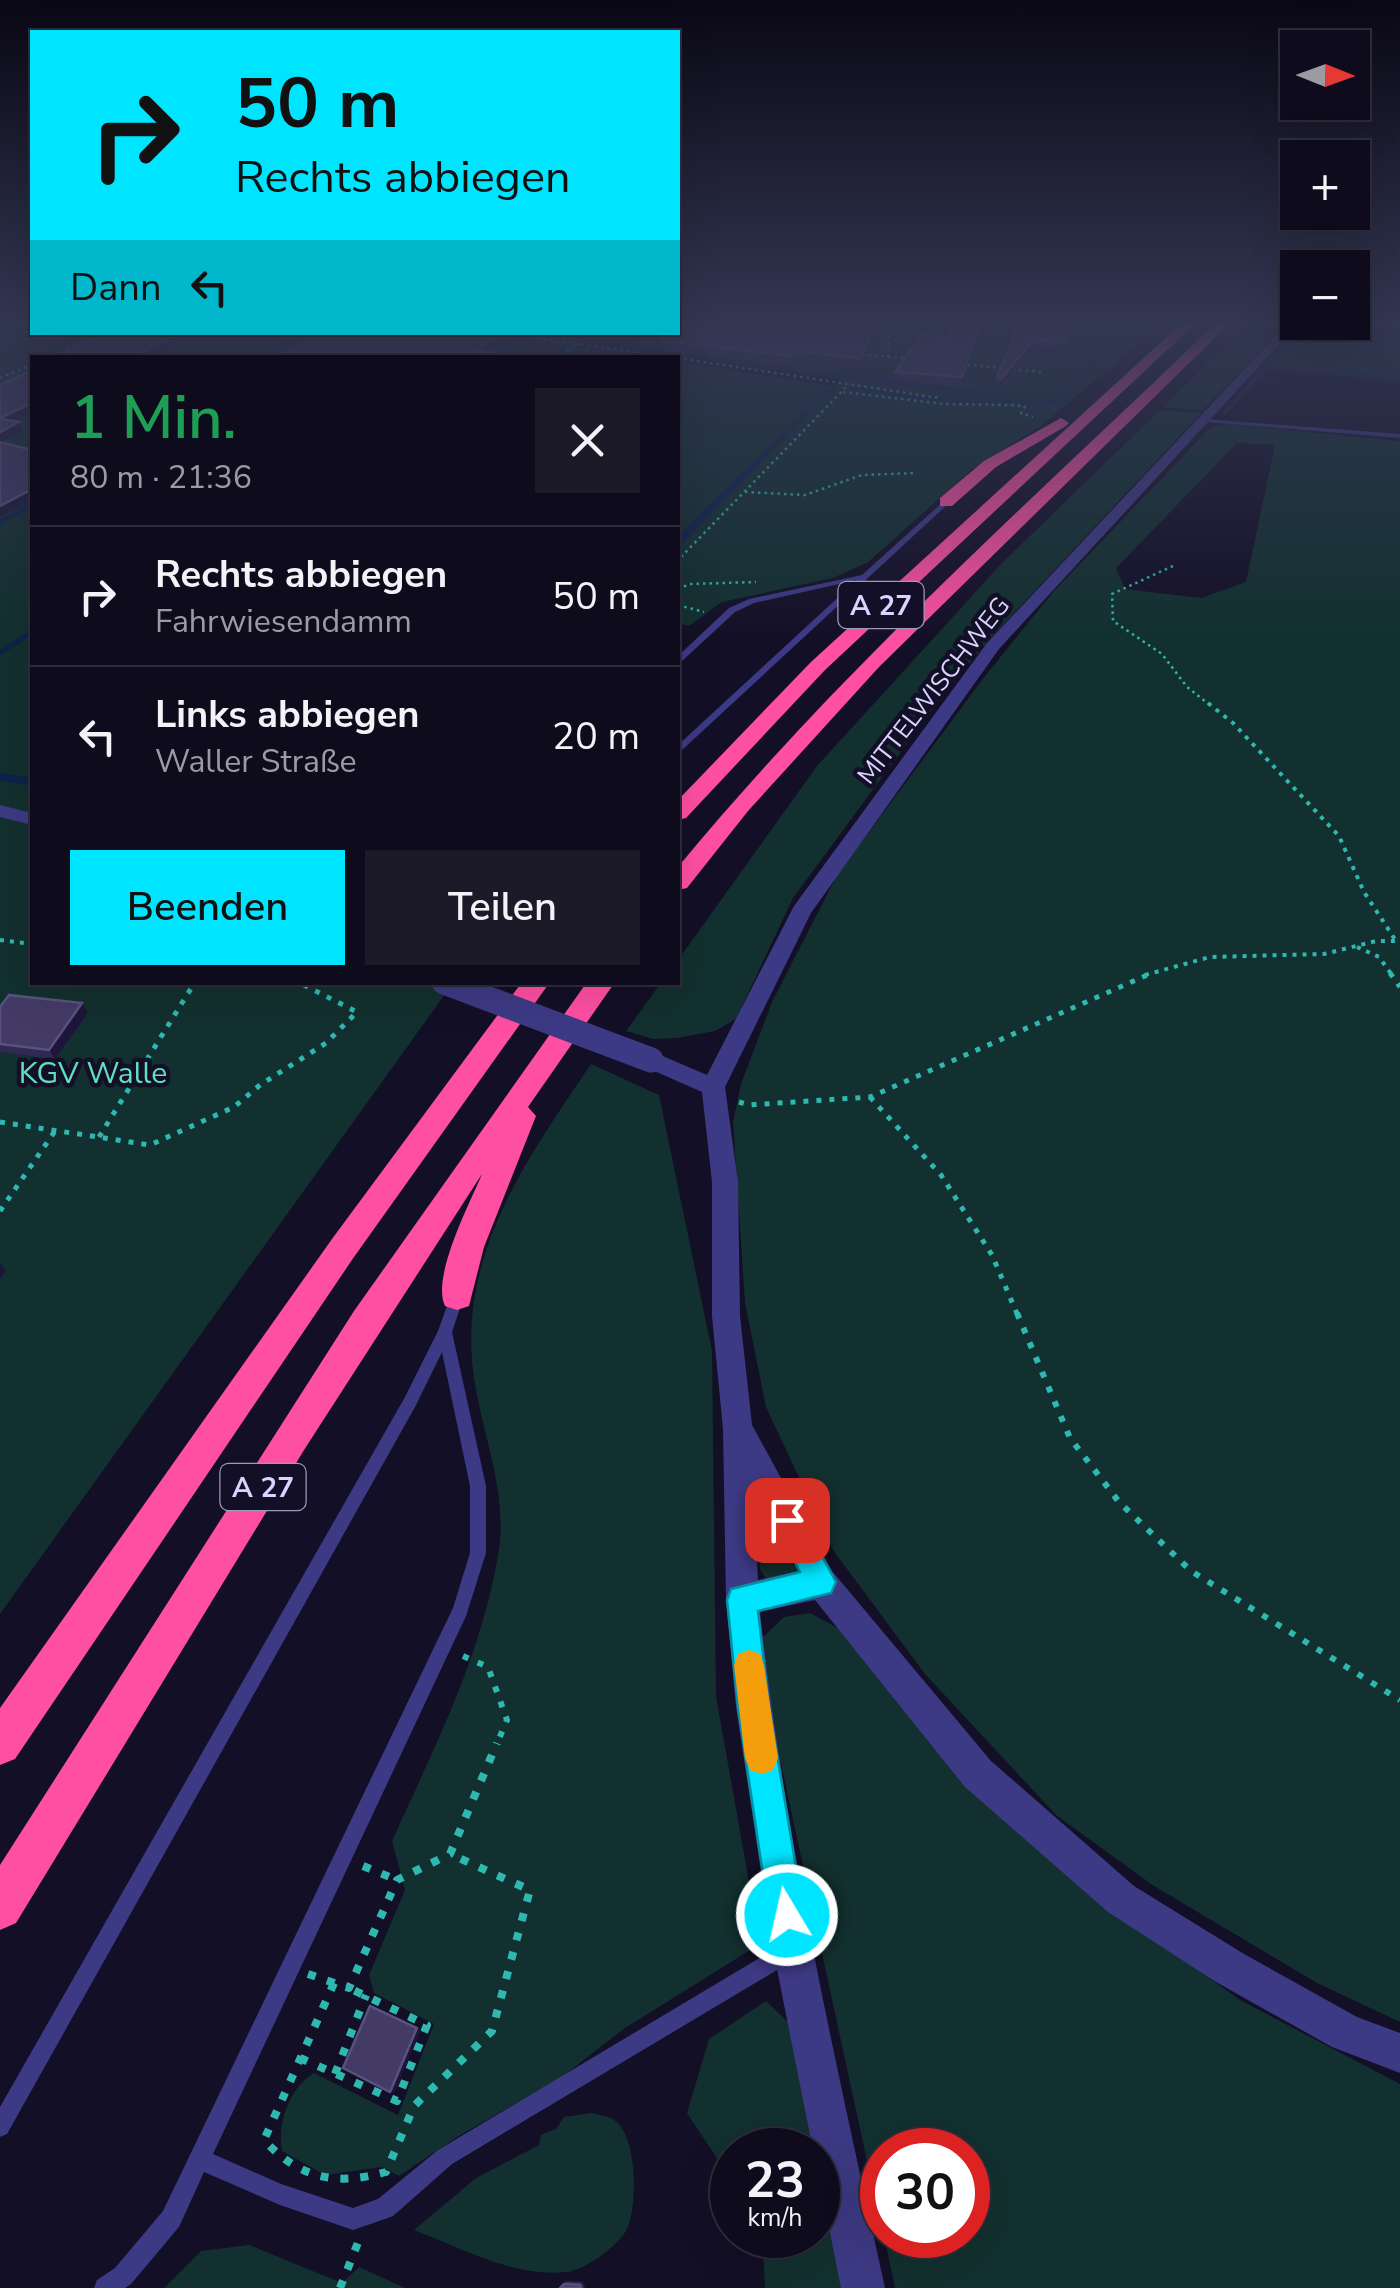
<!DOCTYPE html>
<html lang="de">
<meta charset="utf-8">
<style>
body{margin:0;font-family:"Nunito Sans",sans-serif;background:#1c1929;color:#f1f3f6;height:100vh;display:flex;flex-direction:column;font-size:38px;white-space:nowrap}
*{box-sizing:border-box;margin:0}
p{font-size:32px;color:#9b9ba3}
.icon{flex:none;width:55px;height:55px;fill:none;stroke:currentColor;stroke-width:2;stroke-linecap:round;stroke-linejoin:round}
.map{position:relative;flex:1;overflow:hidden}
.details{position:absolute;left:30px;top:355px;width:650px;height:630px;display:flex;flex-direction:column;background:#0e0b1c;border-radius:0px;box-shadow:0 10px 40px #0002,0 0 0 2px #2e2b3b}
.details>*{flex:none}
.banner{position:absolute;left:30px;top:30px;width:650px;height:305px;border-radius:0px;box-shadow:0 10px 40px #0002,0 0 0 2px #2e2b3b;background:#00e5ff;color:#111;overflow:hidden}
.needle{width:65px;rotate:91deg}
.buttons{position:absolute;left:1280px;top:30px;display:grid;gap:20px}
.buttons a{display:grid;place-items:center;width:90px;height:90px;border-radius:0px;background:#0e0b1c;box-shadow:0 10px 40px #0002,0 0 0 2px #2e2b3b;font-size:50px}
.speed{position:absolute;left:710px;top:2128px;display:flex;gap:20px;font-size:50px;font-weight:700;text-align:center}
.speed>*{display:grid;place-content:center;width:130px;height:130px;border-radius:50%;background:#0e0b1c;box-shadow:0 10px 40px #0002,0 0 0 2px #2e2b3b;line-height:1}
.speed small{font-size:25px;font-weight:400}
.speed .limit{border:15px solid #d22;background:#fff;color:#111}
.pin{position:absolute;display:grid;place-items:center;width:85px;height:85px;color:#fff;margin:-42px;border-radius:20px;box-shadow:0 5px 15px #0006}
.me{position:absolute;width:110px;margin:-55px;rotate:351deg;stroke-linejoin:round;filter:drop-shadow(0 0 8px #0008)}
.turn{display:flex;align-items:center;gap:35px;height:210px;padding:0 40px;font-size:45px}
.turn .icon{width:130px;height:130px;stroke-width:2.5}
.turn b{display:block;font-size:70px;line-height:85px}
.then{display:flex;align-items:center;height:95px;padding:0 40px;background:#0003;gap:20px;font-size:38px}
.round{display:grid;place-items:center;flex:none;width:105px;height:105px;border-radius:0px;background:#1c1929}
.headline{display:flex;align-items:center;justify-content:space-between;height:170px;padding:0 40px}
h1{font-size:60px;font-weight:600;line-height:75px;color:#1e9e55}
.button{display:flex;gap:20px;margin-top:auto;padding:20px 40px}
.button a{flex:1;height:115px;border-radius:0px;background:#00e5ff;color:#111;font-size:40px;font-weight:600;line-height:115px;text-align:center}
.button a+a{background:#1c1929;color:#f1f3f6}
ul{padding:0;list-style:none}
li{display:flex;align-items:center;gap:30px;height:140px;padding:0 40px;border-top:2px solid #2e2b3b}
li div{flex:1}
li b{display:block;font-size:38px}
li em{font-style:normal}
.map>svg:first-child{display:block}
.green{fill:#12302f;fill-rule:evenodd}
.water{fill:#0c2248}
.lines{fill:none;stroke-linecap:round;stroke-linejoin:round}
.stream-far2{stroke:#0c2248;stroke-width:4}
.stream-far1{stroke:#0c2248;stroke-width:5}
.stream{stroke:#0c2248;stroke-width:8}
.path-far4{stroke:#2fb8b0;stroke-width:2.5;stroke-dasharray:2.5 4;stroke-linecap:butt}
.path-far3{stroke:#2fb8b0;stroke-width:4;stroke-dasharray:4 6;stroke-linecap:butt}
.path-far2{stroke:#2fb8b0;stroke-width:5;stroke-dasharray:5 8;stroke-linecap:butt}
.path-far1{stroke:#2fb8b0;stroke-width:6;stroke-dasharray:6 10;stroke-linecap:butt}
.path{stroke:#2fb8b0;stroke-width:8;stroke-dasharray:8 12;stroke-linecap:butt}
.service{fill:#3d3a85;fill-rule:evenodd}
.minor{fill:#3d3a85;fill-rule:evenodd}
.motorway{fill:#ff4fa3;fill-rule:evenodd}
.minor-bridge{stroke:#3d3a85;stroke-width:25}
.wall{fill:#312854}
.shaded-wall{fill:#1d163a}
.building{fill:#433a66;stroke:#5a527e;stroke-width:2.5}
.route{fill:#00e5ff;stroke:#0095a6;stroke-width:2.5}
.slow{fill:#f59e0b}
.labels{text-anchor:middle;stroke-width:9;stroke-linejoin:round;paint-order:stroke}
.far-street-label{font-size:25px;fill:#d9d4ff;stroke:#130f26}
.shield{fill:#130f26;stroke:#9e99be;stroke-width:2.5}
.shield-label{font-size:28px;font-weight:bold;fill:#d9d4ff}
.park-label{font-size:30px;fill:#5fe0c0;stroke:#130f26}
</style>
<div class="map">
<svg width="1400" height="2288" viewBox="0 0 1400 2288">
<rect width="100%" height="100%" fill="#130f26"/>
<!-- green -->
<g class="green">
<path d="M0 323H32V332H678V323H1163L1042 425 970 471 868 562 833 578 722 602 689 626 678 623V547L843 377 585 339 580 348 644 357 32 358V450L0 441Z"/>
<path d="M1249 323H1285L1203 410 1163 407Z"/>
<path d="M1311 323H1400V381L1269 370Z"/>
<path d="M678 362 830 386 678 536Z"/>
<path d="M1160 410 1201 413 991 638 939 700 793 898 736 1019 715 1031 677 1038 653 1039 626 1031 661 983 678 982V960L817 766 1002 563Z"/>
<path d="M1226 424 1400 441V2022L1317 1983 1154 1886 1057 1816 925 1674 833 1550 766 1407 745 1303 733 1122 741 1084 772 1002 837 875 985 676 1054 591 1210 428ZM1237 443 1275 445 1246 582 1201 598 1125 589 1116 568Z"/>
<path d="M0 449 32 457V982L453 983 0 1614Z"/>
<path d="M591 1064 659 1095 712 1351 716 1696 760 1944 625 2028 563 2076 457 2137 399 2176 382 2167 325 2175 282 2151C277 2124 289 2088 314 2073L398 2115 434 2024 374 1993 369 1975 405 1890 392 1841C435 1746 483 1653 499 1549 507 1494 484 1438 475 1384 454 1259 525 1162 591 1064Z"/>
<path d="M757 1489 798 1568 796 1575 767 1580 760 1569 753 1494Z"/>
<path d="M810 1613 845 1632 1120 1914 1240 2000 1400 2084V2288H895L884 2235H968V2150H882V2230L771 1718 763 1637 784 1617Z"/>
<path d="M766 2001 791 2025 817 2150H732V2181L687 2113 709 2039Z"/>
<path d="M592 2113C598 2115 609 2116 614 2120 638 2134 639 2214 624 2234 613 2249 586 2269 567 2272 515 2278 461 2248 414 2230L476 2178 539 2145 541 2135 556 2129 564 2117Z"/>
<path d="M818 2151 845 2288H765L762 2235H818Z"/>
<path d="M249 2245 342 2283 359 2267 405 2288H164L201 2251Z"/>
</g>
<!-- water -->
<path class="water" d="M830 386 834 387 678 547V536Z"/>
<g class="lines">
<!-- stream-far2 -->
<g class="stream-far2">
<path d="M1304 324 1400 332"/>
<path d="M535 332 829 375 1000 395 1004 401 1066 402"/>
<path d="M864 335 886 337"/>
<path d="M892 337 930 340"/>
<path d="M965 343 1098 355"/>
<path d="M263 358 308 332"/>
<path d="M488 358 518 338"/>
<path d="M1268 367 1400 379"/>
<path d="M852 388 965 402 1004 401"/>
<path d="M823 394 838 387"/>
<path d="M1225 413 1306 323"/>
<path d="M1033 414 1137 323"/>
</g>
<!-- stream-far1 -->
<g class="stream-far1">
<path d="M0 522 32 504"/>
<path d="M0 653 32 632"/>
</g>
<!-- stream -->
<path class="stream" d="M0 777 26 781"/>
<!-- path-far4 -->
<g class="path-far4">
<path d="M1064 327 1085 330"/>
<path d="M498 332 672 358"/>
<path d="M862 354 910 359"/>
<path d="M888 357 889 331"/>
<path d="M49 358 108 332"/>
<path d="M556 358 575 345"/>
<path d="M678 358 939 398"/>
<path d="M961 364 1041 372"/>
<path d="M0 378 32 365"/>
<path d="M843 392 944 404 1016 405 1025 407 1021 413 1033 417"/>
<path d="M745 492 805 495 862 475 917 473"/>
<path d="M681 557 849 384"/>
<path d="M1173 566 1112 594 1113 621 1162 654 1187 687 1211 706"/>
<path d="M678 589 690 584 756 582"/>
<path d="M678 605 704 612"/>
</g>
<!-- path-far3 -->
<g class="path-far3">
<path d="M1208 703 1233 723 1339 836 1364 892 1396 941"/>
<path d="M0 940 32 944"/>
<path d="M1357 947 1379 957 1392 975"/>
<path d="M1145 975 1210 957 1324 954 1376 941H1400"/>
</g>
<!-- path-far2 -->
<g class="path-far2">
<path d="M1390 973 1400 987"/>
<path d="M870 1097 941 1175 992 1255 1018 1316"/>
<path d="M739 1102 749 1105 870 1097 1152 973"/>
<path d="M0 1122 150 1145 234 1107 260 1085 326 1043 357 1012 298 982"/>
<path d="M99 1137 195 982"/>
<path d="M0 1211 55 1131"/>
</g>
<!-- path-far1 -->
<g class="path-far1">
<path d="M1017 1313 1070 1438 1119 1502 1191 1571 1400 1700"/>
<path d="M463 1656 488 1667 507 1720 496 1746"/>
</g>
<!-- path -->
<g class="path">
<path d="M363 1866 397 1880"/>
<path d="M308 1974 349 1988 397 1880 450 1854 497 1743"/>
<path d="M334 1983 264 2140C300 2179 336 2186 386 2172L414 2106 492 2031 530 1890 450 1854"/>
<path d="M300 2058 397 2101 427 2025 349 1988"/>
<path d="M335 2074 366 1995"/>
<path d="M340 2288 359 2240"/>
</g>
<!-- service -->
<g class="service">
<path d="M1372 323H1400V327L1374 325Z"/>
<path d="M1203 419 1400 434V438L1205 422Z"/>
<path d="M944 501 950 502 681 751 678 752V745L857 580 754 603 735 612 681 662H678V656L729 608 749 599 862 575Z"/>
<path d="M457 1290 462 1292 464 1296 452 1332 486 1486V1553L466 1616 213 2154 281 2184 353 2208 378 2199 438 2150 783 1944 790 1941 797 1944 800 1951 797 1958 452 2164 393 2216 385 2219 353 2230 280 2205 204 2172 179 2227 131 2284 125 2288H94L97 2280 115 2268 163 2211 453 1608 470 1553V1486L442 1352 415 1407 7 2134 0 2137V2107L405 1397 438 1331 452 1292Z"/>
</g>
<!-- minor -->
<g class="minor">
<path d="M1288 323H1299L999 649 811 913 725 1087 738 1182 740 1316 752 1425 832 1571 991 1761 1134 1886 1244 1954 1357 2017 1400 2033V2073L1332 2047 1216 1982 1108 1912 965 1787 815 1600 760 1612C785 1841 836 2064 885 2288H841L818 2172V2150H813L773 1949 736 1707 726 1600 723 1429 712 1316V1182L702 1092 643 1066 639 1060 651 1051 707 1075 794 906 987 643ZM754 1489 798 1571 758 1580Z"/>
<path d="M0 805 32 813V825L0 817Z"/>
</g>
<!-- motorway -->
<g class="motorway">
<path d="M1182 323H1196L825 670 686 818 678 820V800L811 662Z"/>
<path d="M1216 323H1230L879 667 748 811 687 888 678 890V867C841 669 1032 500 1216 323Z"/>
<path d="M1061 418 1069 423 1066 426 996 467 952 506H940V498L984 461Z"/>
<path d="M522 982H550L354 1257 15 1759 0 1765V1708L332 1239Z"/>
<path d="M587 982H615L528 1107 536 1116 484 1247 469 1306 457 1310 445 1306C431 1277 470 1203 482 1174L304 1450 16 1923 0 1930V1865L354 1311Z"/>
</g>
<!-- minor-bridge -->
<path class="minor-bridge" d="M444 982 651 1060"/>
</g>
<!-- wall -->
<g class="wall">
<path d="M954 323H981L961 386 894 380 895 372 948 338Z"/>
<path d="M1019 323H1070L1064 350 1033 347 999 387 996 385 997 377Z"/>
<path d="M588 332H678L872 340 860 366 795 359 790 365 663 349 660 345 588 336Z"/>
<path d="M0 1007 88 1013 55 1059 0 1052Z"/>
<path d="M566 2281 582 2282 585 2288H560Z"/>
</g>
<!-- shaded-wall -->
<g class="shaded-wall">
<path d="M980 323H981L961 386 962 377Z"/>
<path d="M183 332H202L149 358H129Z"/>
<path d="M505 332H519L477 358 476 350Z"/>
<path d="M872 332V340L860 366 861 358Z"/>
<path d="M1034 340 1033 347 999 387 1001 379Z"/>
<path d="M32 403V413L2 427 0 418Z"/>
<path d="M19 422 23 431 0 443V432Z"/>
<path d="M32 489V500L0 517V506Z"/>
<path d="M82 1003 88 1013 55 1059 49 1050Z"/>
<path d="M0 1263 6 1270 0 1279Z"/>
<path d="M370 2006 421 2030 395 2092H390Z"/>
</g>
<!-- building -->
<g class="building">
<path d="M678 323H812L872 332 861 358 795 351 791 356 663 341 660 337 621 332H678Z"/>
<path d="M954 323H980L962 377 895 372 922 334 948 338Z"/>
<path d="M1019 323H1070L1065 342 1034 340 1001 379 997 377Z"/>
<path d="M113 332H183L129 358H53Z"/>
<path d="M322 332H505L476 350 521 358H365L349 355 345 358H277Z"/>
<path d="M32 370V403L0 418V385Z"/>
<path d="M0 419 19 422 0 432Z"/>
<path d="M0 442 32 450V489L0 506Z"/>
<path d="M9 995 82 1003 49 1050 0 1044V1007Z"/>
<path d="M370 2006 417 2028 390 2092 343 2068Z"/>
<path d="M564 2284 580 2285 581 2288H560Z"/>
</g>
<!-- sky -->
<linearGradient id="sky" x2="0" y2="1"><stop stop-color="#0a0815"/><stop offset="0.5" stop-color="#333752"/><stop offset="1" stop-color="#333752" stop-opacity="0"/></linearGradient>
<rect width="1400" height="643" fill="url(#sky)"/>
<!-- route -->
<path class="route" d="M787 1506 797 1510 836 1582 831 1593 758 1611 769 1707 804 1915 799 1927 787 1932 774 1927 769 1915 738 1707 727 1600 731 1589 800 1572 773 1520 777 1510Z"/>
<!-- slow -->
<path class="slow" d="M749 1650 760 1654 764 1665 778 1758 773 1770 762 1774 750 1770 745 1758 734 1665 738 1654Z"/>
<g class="labels">
<!-- far-street labels -->
<g class="far-street-label">
<text transform="translate(933 690) rotate(-52)" y="9">MITTELWISCHWEG</text>
</g>
<!-- shield labels -->
<g class="shield">
<rect x="838.5" y="582" width="85" height="46" rx="8"/>
<rect x="220.5" y="1464" width="85" height="46" rx="8"/>
</g>
<g class="shield-label">
<text x="881" y="615">A 27</text>
<text x="263" y="1497">A 27</text>
</g>
<!-- park labels -->
<g class="park-label">
<text x="93" y="1083">KGV Walle</text>
</g>
</g>
</svg>
<div class="buttons">
<a><svg class="needle" viewBox="-14 -14 28 28"><path d="M0-13l5 13h-10z" fill="#e53935"/><path d="M0 13l5-13h-10z" fill="#9b9ba3"/></svg></a>
<a>+</a>
<a>−</a>
</div>
<div class="speed"><div>23<small>km/h</small></div><div class="limit">30</div></div>
<div class="pin" style="left:787px;top:1520px;background:#d93025"><svg class="icon" aria-label="arrive" viewBox="0 0 24 24"><path d="M6 21V4h12l-3 4 3 4H6"/></svg></div>
<svg class="me" style="left:787px;top:1915px" viewBox="-20 -20 40 40"><circle r="17" fill="#00e5ff" stroke="#fff" stroke-width="3"/><path d="M0-11L8 9 0 5-8 9z" fill="#fff"/></svg>
<div class="banner">
<div class="turn"><svg class="icon" aria-label="right" viewBox="0 0 24 24"><path d="M7 20v-9h11M14 6l5 5-5 5"/></svg><div><b>50 m</b>Rechts abbiegen</div></div>
<div class="then">Dann<svg class="icon" aria-label="left" viewBox="0 0 24 24"><path d="M17 20v-9H6M10 6l-5 5 5 5"/></svg></div>
</div>
<section class="details">
<div class="headline"><div><h1>1 Min.</h1><p>80 m · 21:36</p></div><a class="round"><svg class="icon" aria-label="close" viewBox="0 0 24 24"><path d="M6 6l12 12M18 6L6 18"/></svg></a></div>
<ul>
<li><svg class="icon" aria-label="right" viewBox="0 0 24 24"><path d="M7 20v-9h11M14 6l5 5-5 5"/></svg><div><b>Rechts abbiegen</b><p>Fahrwiesendamm</p></div><em>50 m</em></li>
<li><svg class="icon" aria-label="left" viewBox="0 0 24 24"><path d="M17 20v-9H6M10 6l-5 5 5 5"/></svg><div><b>Links abbiegen</b><p>Waller Straße</p></div><em>20 m</em></li>
</ul>
<div class="button"><a>Beenden</a><a>Teilen</a></div>
</section>
</div>
